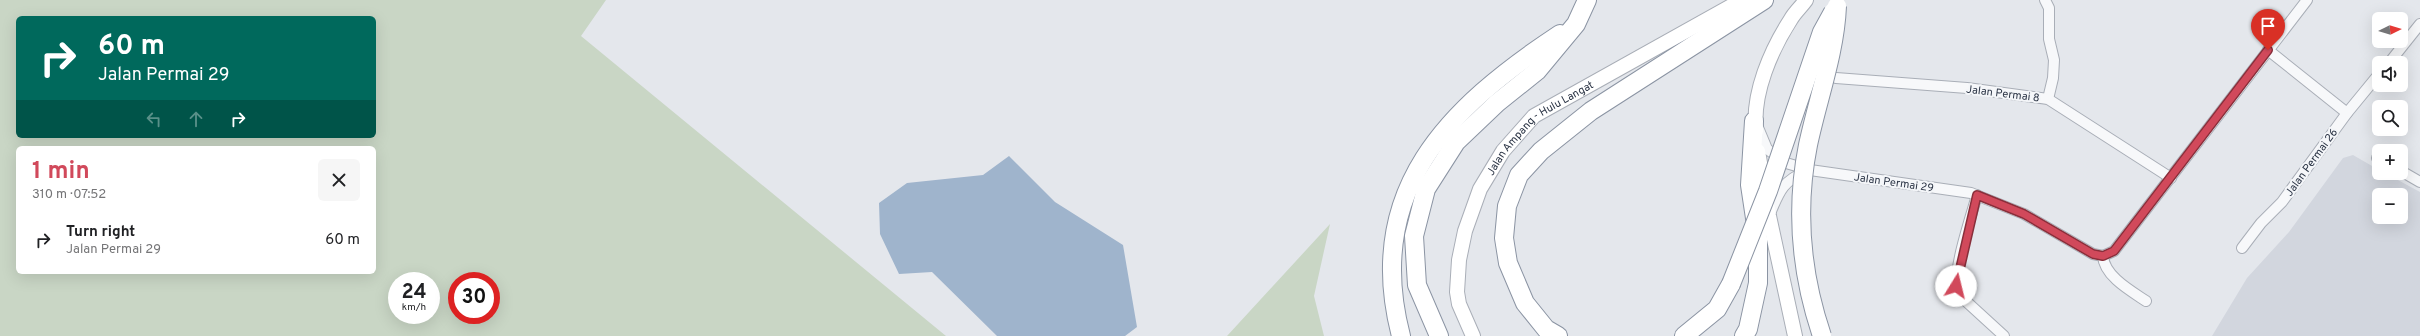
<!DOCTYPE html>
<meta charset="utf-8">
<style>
body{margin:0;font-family:Overpass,sans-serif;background:#f6f6f6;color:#202124;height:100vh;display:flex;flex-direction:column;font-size:15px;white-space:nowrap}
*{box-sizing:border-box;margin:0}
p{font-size:13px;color:#757577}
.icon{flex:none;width:22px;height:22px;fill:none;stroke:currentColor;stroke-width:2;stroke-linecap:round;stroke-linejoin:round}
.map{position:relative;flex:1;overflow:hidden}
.sheet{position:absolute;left:16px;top:146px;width:360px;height:128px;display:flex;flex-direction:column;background:#fff;border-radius:6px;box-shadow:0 4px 16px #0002}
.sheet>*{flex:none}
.guide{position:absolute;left:16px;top:16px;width:360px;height:122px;border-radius:6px;box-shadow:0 4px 16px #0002;background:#00695c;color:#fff;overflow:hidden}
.needle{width:26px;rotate:85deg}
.controls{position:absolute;left:2372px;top:12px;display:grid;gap:8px}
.controls a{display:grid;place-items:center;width:36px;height:36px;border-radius:6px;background:#fff;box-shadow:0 4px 16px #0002;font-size:20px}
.speed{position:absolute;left:388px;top:272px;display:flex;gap:8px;font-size:20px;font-weight:700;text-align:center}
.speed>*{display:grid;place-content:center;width:52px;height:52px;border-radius:50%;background:#fff;box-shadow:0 4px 16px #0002;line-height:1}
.speed small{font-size:10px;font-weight:400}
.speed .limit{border:6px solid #d22;background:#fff;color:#111}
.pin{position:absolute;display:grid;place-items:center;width:34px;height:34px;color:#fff;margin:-41px -17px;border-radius:50% 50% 50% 0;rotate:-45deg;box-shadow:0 0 4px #0007}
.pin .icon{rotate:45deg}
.me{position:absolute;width:44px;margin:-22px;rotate:9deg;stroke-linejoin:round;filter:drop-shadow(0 0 3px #0008)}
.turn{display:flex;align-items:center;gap:14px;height:84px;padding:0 16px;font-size:18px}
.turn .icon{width:52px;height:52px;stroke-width:2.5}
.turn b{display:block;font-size:28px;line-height:34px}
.lanes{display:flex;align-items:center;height:38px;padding:0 16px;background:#0003;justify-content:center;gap:20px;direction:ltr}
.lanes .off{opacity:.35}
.round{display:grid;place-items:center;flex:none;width:42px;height:42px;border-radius:6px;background:#f6f6f6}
.summary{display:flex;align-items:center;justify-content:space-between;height:68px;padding:0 16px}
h1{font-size:24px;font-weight:700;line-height:30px;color:#d1495b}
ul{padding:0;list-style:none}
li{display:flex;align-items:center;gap:12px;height:52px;padding:0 16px}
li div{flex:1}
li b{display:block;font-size:15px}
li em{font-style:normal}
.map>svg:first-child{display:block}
.built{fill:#d2d6de;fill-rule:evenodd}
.green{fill:#c9d6c5;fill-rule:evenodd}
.water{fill:#9fb4cc}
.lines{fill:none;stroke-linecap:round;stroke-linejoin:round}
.street-casing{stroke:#a9aeb7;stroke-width:12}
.secondary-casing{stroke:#a9aeb7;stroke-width:16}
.highway-casing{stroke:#8b94a3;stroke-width:20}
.street{stroke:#f7f8fa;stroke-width:10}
.secondary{stroke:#fff;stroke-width:14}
.highway{stroke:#fff;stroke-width:18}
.highway-bridge-casing{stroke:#8b94a3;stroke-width:20;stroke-linecap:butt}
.highway-bridge{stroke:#fff;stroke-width:18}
.route-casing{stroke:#882f3b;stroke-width:10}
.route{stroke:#d1495b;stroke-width:7}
.labels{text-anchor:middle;stroke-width:4;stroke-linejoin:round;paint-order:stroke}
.street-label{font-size:11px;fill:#2b3445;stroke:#f4f6f9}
</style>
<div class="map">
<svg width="2420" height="336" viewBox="0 0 2420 336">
<rect width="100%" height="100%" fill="#e4e7ec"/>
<!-- built -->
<path class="built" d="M2353 155 2379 170V173H2385L2420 192V336H2212L2247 278 2289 232 2343 158ZM2379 195H2401V217H2379Z"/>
<!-- green -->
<g class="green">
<path d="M0 0H606L581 36 946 336H0ZM18 18H374V136H18ZM18 148H374V272H18ZM397 281H431V315H397ZM457 281H491V315H457Z"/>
<path d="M1330 224 1314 296 1324 336H1227Z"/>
</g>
<!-- water -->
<path class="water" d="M1009 156 1055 202 1123 245 1137 327 1125 336H997L932 272 899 274 880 234 879 203 907 183 983 175Z"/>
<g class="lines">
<defs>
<g id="street">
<path d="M2045 0 2049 8V39L2054 60 2053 78 2048 99"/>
<path d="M2268 50 2347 113"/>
<path d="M2389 63 2420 24"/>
<path d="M1836 78 1967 88 2048 99 2171 178"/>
<path d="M1757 125 1767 149 1786 163 1810 170 1971 193 2024 214 2093 254 2103 256"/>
<path d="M2377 158 2379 159"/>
<path d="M2401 171 2420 182"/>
<path d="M1977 195C1970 221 1953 268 1957 293L2004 336"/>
<path d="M1769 216C1779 192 1782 181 1807 171"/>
<path d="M2242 248 2261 223 2282 202 2347 113 2379 74"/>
<path d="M2103 256 2114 251 2307 0"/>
<path d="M2103 256C2104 276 2131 291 2146 301"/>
</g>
<g id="secondary">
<path d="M1756 131C1752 93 1771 50 1791 19 1795 12 1801 7 1806 0"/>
<path d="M1758 151 1769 216 1795 336"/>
<path id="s1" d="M1473 336 1459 304 1457 292 1459 260 1465 231 1480 189 1503 151 1534 116 1742 0"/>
</g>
<g id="highway">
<path d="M1401 336C1363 191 1448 108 1560 34"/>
<path d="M1439 336 1417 285 1414 236 1426 189 1456 142 1497 103 1537 71 1576 24 1587 0"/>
<path d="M1558 336 1546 329 1525 303 1508 263 1504 238 1507 206 1519 175 1541 151 1591 111 1764 0"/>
<path d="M1684 336 1717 309 1731 284"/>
<path d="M1744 336 1748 329 1758 283V238L1750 185 1754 121"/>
</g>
</defs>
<!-- street casing -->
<use href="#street" class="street-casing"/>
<!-- secondary casing -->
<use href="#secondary" class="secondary-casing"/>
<!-- highway casing -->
<use href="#highway" class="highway-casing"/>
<!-- street -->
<use href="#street" class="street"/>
<!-- secondary -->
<use href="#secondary" class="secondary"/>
<!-- highway -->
<use href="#highway" class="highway"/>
<defs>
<g id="highway-bridge">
<path d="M1731 284 1768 191 1822 32 1833 12"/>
<path d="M1822 336C1801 274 1795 210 1808 145 1818 98 1835 53 1837 6"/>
</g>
</defs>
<!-- highway-bridge casing -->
<use href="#highway-bridge" class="highway-bridge-casing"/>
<!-- highway-bridge -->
<use href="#highway-bridge" class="highway-bridge"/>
</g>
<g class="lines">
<defs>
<path id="route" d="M1956 286 1977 195 2024 214 2093 254 2103 256 2114 251 2268 50"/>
</defs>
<!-- route casing -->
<use href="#route" class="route-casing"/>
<!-- route -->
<use href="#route" class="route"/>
</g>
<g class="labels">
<!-- street labels -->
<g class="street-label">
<text transform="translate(2003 93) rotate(7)" y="4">Jalan Permai 8</text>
<text dy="4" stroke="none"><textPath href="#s1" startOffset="241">Jalan Ampang - Hulu Langat</textPath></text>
<text transform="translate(2311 162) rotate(-54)" y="4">Jalan Permai 26</text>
<text transform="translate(1894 182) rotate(8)" y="4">Jalan Permai 29</text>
</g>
</g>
</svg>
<div class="controls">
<a><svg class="needle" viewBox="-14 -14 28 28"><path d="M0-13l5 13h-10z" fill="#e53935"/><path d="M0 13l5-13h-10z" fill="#757577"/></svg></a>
<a><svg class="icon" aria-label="sound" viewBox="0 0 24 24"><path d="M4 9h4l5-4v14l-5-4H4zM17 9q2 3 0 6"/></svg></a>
<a><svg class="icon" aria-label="search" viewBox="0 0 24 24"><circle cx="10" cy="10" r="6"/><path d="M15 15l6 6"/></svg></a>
<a>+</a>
<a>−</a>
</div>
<div class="speed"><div>24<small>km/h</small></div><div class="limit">30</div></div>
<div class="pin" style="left:2268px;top:50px;background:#d93025"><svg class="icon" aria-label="arrive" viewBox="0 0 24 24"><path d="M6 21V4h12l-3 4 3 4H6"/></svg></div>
<svg class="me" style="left:1956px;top:286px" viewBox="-20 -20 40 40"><circle r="19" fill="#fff"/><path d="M0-13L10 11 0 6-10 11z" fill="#d1495b"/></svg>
<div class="guide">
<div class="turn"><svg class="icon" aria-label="right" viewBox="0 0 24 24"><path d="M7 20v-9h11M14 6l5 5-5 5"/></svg><div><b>60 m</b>Jalan Permai 29</div></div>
<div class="lanes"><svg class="icon off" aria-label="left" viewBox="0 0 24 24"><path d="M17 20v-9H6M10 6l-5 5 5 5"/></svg><svg class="icon off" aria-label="ahead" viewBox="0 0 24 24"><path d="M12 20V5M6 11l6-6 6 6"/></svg><svg class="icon" aria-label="right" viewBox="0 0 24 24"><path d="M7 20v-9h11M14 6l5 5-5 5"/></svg></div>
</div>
<section class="sheet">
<div class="summary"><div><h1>1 min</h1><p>310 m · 07:52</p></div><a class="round"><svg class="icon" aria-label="close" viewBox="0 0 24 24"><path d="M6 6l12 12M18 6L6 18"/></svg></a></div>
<ul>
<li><svg class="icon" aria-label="right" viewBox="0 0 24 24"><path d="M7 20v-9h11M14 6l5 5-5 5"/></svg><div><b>Turn right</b><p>Jalan Permai 29</p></div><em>60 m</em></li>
</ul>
</section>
</div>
